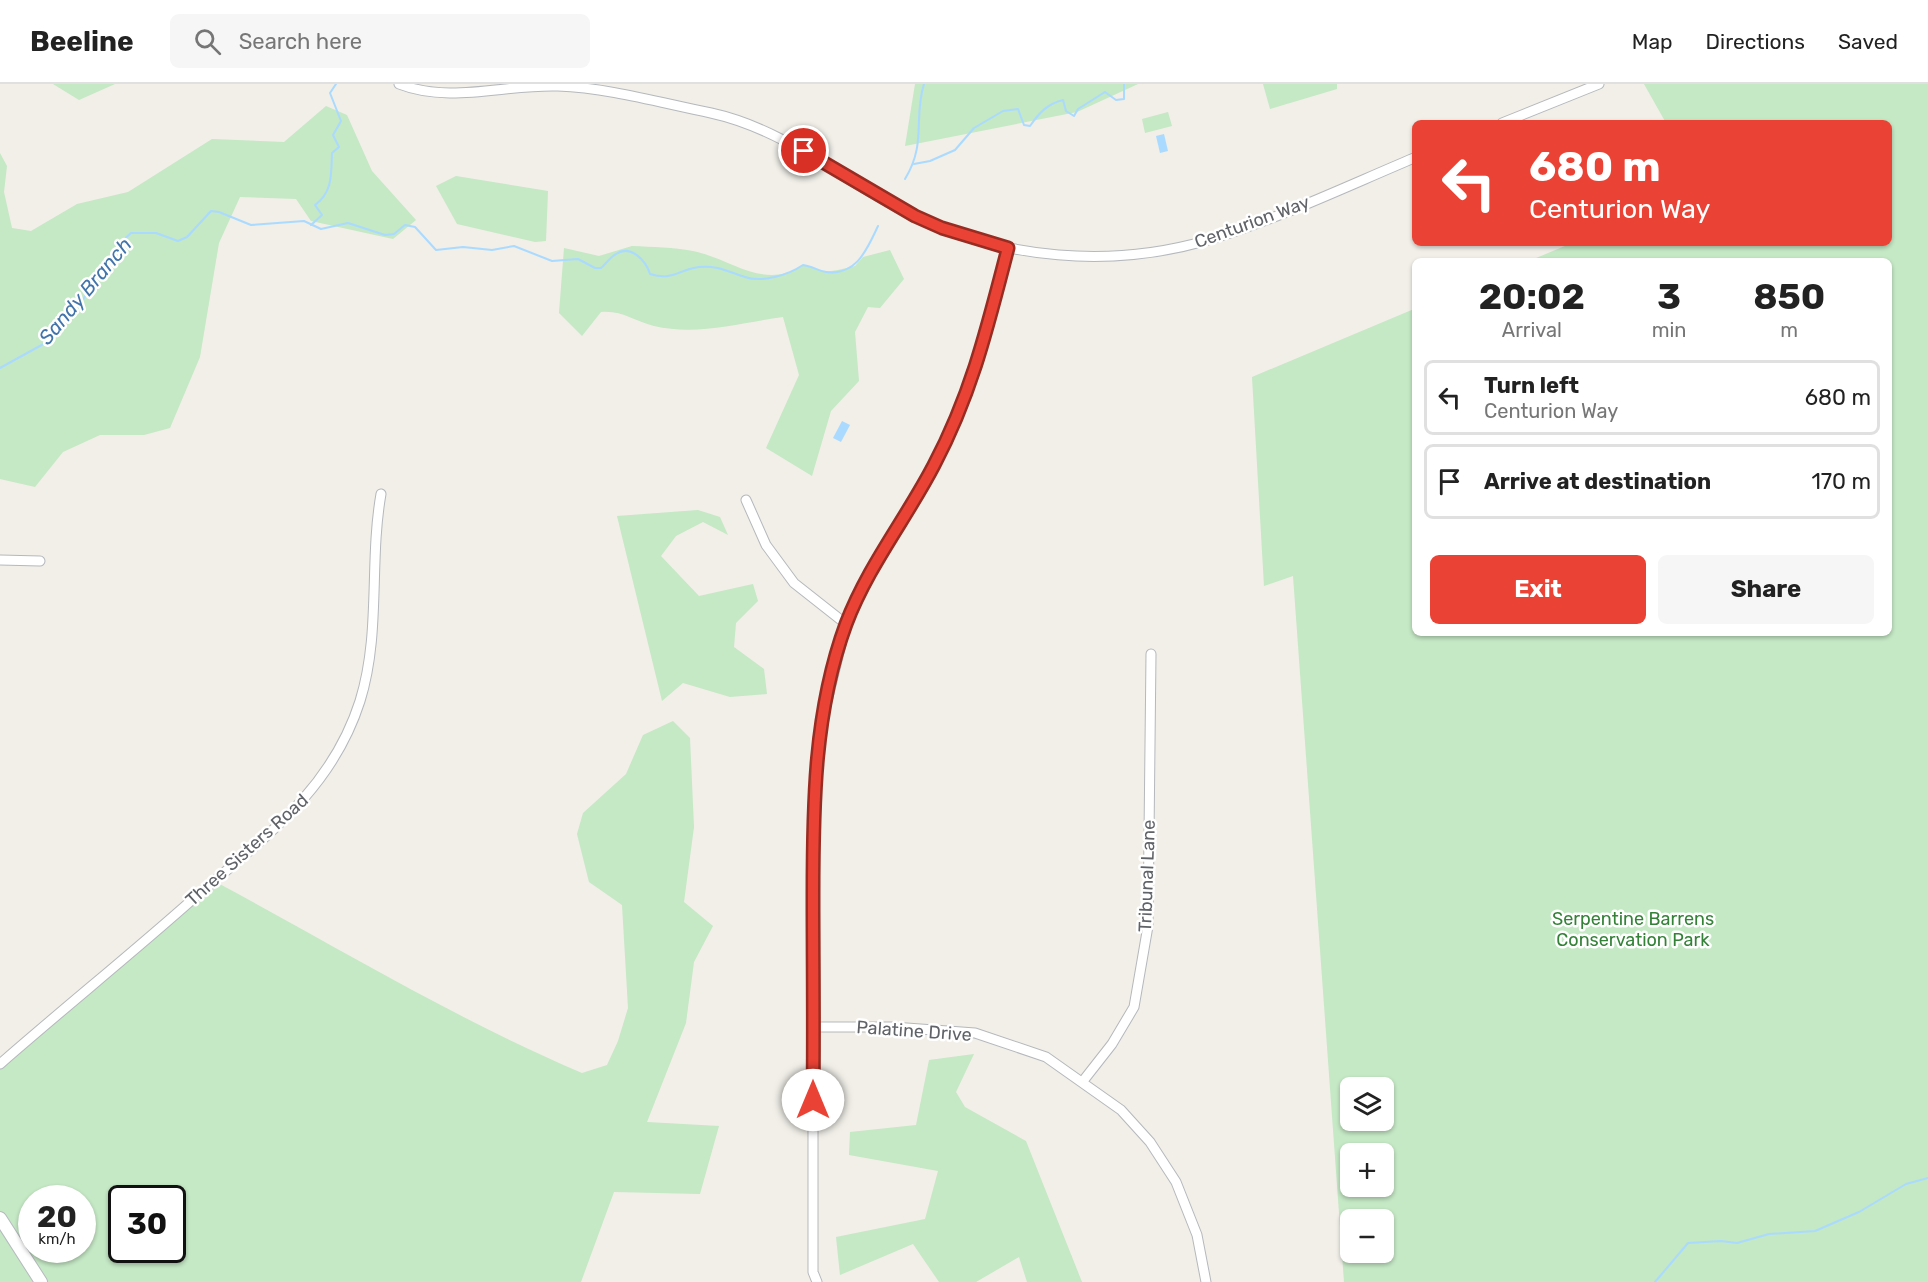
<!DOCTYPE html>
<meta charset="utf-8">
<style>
body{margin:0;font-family:Rubik,sans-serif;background:#f6f6f6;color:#222;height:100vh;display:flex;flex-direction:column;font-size:22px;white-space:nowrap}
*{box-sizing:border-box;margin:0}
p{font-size:20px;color:#767676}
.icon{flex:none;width:33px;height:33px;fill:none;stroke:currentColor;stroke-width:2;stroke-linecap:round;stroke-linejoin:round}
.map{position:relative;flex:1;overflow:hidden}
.details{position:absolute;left:1412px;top:174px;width:480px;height:378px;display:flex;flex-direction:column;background:#fff;border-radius:9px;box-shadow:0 2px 4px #0004}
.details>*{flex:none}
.hud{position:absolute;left:1412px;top:36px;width:480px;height:126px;border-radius:9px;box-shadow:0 2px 4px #0004;background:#ea4335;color:#fff;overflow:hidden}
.buttons{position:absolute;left:1340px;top:993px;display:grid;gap:12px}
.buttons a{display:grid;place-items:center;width:54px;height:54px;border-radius:9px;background:#fff;box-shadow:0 2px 4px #0004;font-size:30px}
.speed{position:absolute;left:18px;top:1101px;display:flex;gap:12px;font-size:30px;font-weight:700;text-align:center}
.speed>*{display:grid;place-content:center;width:78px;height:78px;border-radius:50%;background:#fff;box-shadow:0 2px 4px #0004;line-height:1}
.speed small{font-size:15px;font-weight:400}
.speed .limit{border:3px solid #111;border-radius:9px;background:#fff;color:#111}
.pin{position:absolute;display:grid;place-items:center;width:51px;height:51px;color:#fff;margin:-26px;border:3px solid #fff;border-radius:50%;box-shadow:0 2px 6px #0007}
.me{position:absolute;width:66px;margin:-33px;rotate:0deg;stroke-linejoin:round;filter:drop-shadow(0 0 4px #0008)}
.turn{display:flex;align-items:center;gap:21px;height:126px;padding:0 18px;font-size:27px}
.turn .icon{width:78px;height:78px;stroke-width:2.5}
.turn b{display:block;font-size:42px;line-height:51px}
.eta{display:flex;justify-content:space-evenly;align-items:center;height:102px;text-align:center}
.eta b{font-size:36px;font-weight:700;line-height:42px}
.action{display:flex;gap:12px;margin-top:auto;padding:12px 18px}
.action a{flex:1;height:69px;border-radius:9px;background:#ea4335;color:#fff;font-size:24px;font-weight:700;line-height:69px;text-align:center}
.action a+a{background:#f6f6f6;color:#222}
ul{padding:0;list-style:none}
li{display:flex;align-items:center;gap:18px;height:75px;margin:0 12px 9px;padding:0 6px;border:3px solid #e0e0e0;border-radius:9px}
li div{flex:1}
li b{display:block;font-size:22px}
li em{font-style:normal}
header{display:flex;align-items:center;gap:36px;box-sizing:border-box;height:84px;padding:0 30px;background:#fff;border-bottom:2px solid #e0e0e0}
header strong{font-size:28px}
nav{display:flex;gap:33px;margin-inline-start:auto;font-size:21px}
.search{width:420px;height:54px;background:#f6f6f6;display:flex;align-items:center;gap:15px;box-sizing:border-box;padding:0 21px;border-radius:9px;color:#767676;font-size:22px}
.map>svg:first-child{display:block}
.green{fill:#c5e8c5;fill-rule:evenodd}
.water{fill:#aadaff}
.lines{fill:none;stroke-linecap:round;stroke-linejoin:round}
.stream{stroke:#aadaff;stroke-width:2}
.street-casing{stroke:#b5b8bc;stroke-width:11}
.secondary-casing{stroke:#b6babf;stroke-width:14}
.street{stroke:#fff;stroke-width:9}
.secondary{stroke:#fff;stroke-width:12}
.route-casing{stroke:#982c22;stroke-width:15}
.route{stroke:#ea4335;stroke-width:10}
.labels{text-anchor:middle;stroke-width:5;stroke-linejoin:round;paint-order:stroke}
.street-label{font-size:18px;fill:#5f6368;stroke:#fff}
.park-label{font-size:18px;fill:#348238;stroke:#fff}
.water-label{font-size:20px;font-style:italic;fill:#4174aa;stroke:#fff}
</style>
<header>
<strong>Beeline</strong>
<div class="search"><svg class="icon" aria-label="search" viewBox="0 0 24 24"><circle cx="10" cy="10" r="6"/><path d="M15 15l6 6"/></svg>Search here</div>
<nav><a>Map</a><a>Directions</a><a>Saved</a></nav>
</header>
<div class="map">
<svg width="1928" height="1198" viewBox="0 0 1928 1198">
<rect width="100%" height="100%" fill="#f1efe8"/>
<!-- green -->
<g class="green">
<path d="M53 0H115L79 16Z"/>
<path d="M915 0H1138L1077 28 905 62Z"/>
<path d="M1263 0H1337V5L1270 25Z"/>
<path d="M1644 0H1928V1198H1344L1293 492 1264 502 1252 293 1414 225V549H1888V177H1529L1572 159H1888V39H1666ZM1350 1004H1383V1036H1350ZM1350 1070H1383V1102H1350ZM1350 1136H1383V1168H1350Z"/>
<path d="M326 22 347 31 372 87 416 136 393 155 311 137 296 115 240 113 219 159 200 273 170 344 144 351H100L63 368 35 403 0 395V69L7 82 4 108 12 144 31 147 77 120 128 108 212 55 284 58Z"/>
<path d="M1168 28 1172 42 1145 49 1142 35Z"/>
<path d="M456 92 548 107 546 157 535 158 457 140 436 102Z"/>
<path d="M632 162C652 163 673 163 693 167 732 175 764 207 803 181L825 188 838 186 855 182 863 173 890 166 904 195 880 224 868 223 855 248 859 297 831 327 812 392 766 364 799 291 783 233C740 239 697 252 654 242 634 237 622 226 601 228L582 252 559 229 564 164 599 172Z"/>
<path d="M698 426 720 433 728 451 703 438 676 452 661 472 699 512 753 500 758 517 736 539 734 563 764 585 767 610 730 613 683 599 662 617 617 432Z"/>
<path d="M673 637 690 654 694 743 684 818 713 842 694 878 686 939 647 1038 719 1042 700 1110 614 1108 581 1198H0V980L214 797C335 862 455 935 582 989L607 981 618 957 628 924 622 821 589 798 577 750 583 729 626 690 643 651ZM32 1114H82V1166H32ZM122 1114H172V1166H122Z"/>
<path d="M974 970 956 1008 965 1023 1026 1057 1082 1198H1027L1019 1173 976 1198H939L913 1160 840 1191 836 1153 925 1135 938 1087 849 1071 850 1048 916 1041 929 976Z"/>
</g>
<!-- water -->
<g class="water">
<path d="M1164 50 1168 67 1160 69 1156 52Z"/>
<path d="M842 337 850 341 841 358 833 354Z"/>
</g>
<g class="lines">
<!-- stream -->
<g class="stream">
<path d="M914 80 930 77 955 66 974 44 1003 27 1018 25 1024 41 1030 42C1039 29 1047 20 1063 16L1066 27 1074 32 1078 25 1105 8 1116 16 1124 15V0"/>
<path d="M905 95C927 59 913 35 924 0"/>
<path d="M311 141 322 131 315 121C333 108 331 90 332 69L339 63 333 51 341 37 330 9 336 0"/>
<path d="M0 284 47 258 57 242 82 217 120 159 131 149H156L178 157 187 153 211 127 219 128 251 141 304 137 321 145 348 139 385 151 394 150 405 141 415 143 436 166 463 163 492 166 514 162 552 177 578 175 595 184H601C606 180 610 173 616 170 631 160 646 177 650 190 673 197 678 186 699 183 717 181 729 188 745 193 762 199 788 191 803 181 812 182 818 187 826 188 857 192 867 165 878 142"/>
<path d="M1655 1198 1688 1159 1721 1157 1737 1159 1769 1150 1815 1147 1859 1128 1906 1100 1928 1094"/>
</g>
<defs>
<g id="street">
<path d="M399 0C450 20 505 0 558 2 609 4 661 19 711 29 789 46 846 100 916 133 1005 175 1110 184 1205 157 1276 136 1345 103 1414 74"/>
<path d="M1502 39 1599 0"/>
<path d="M746 416 766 461 794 499 846 540"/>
<path d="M0 476 40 477"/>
<path d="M814 943H893L975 949 1046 973 1121 1026 1150 1058 1176 1098 1197 1151 1206 1198"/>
<path d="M0 980C64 924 130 871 193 815 262 755 331 708 360 617 381 550 369 478 381 410"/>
<path d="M1083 997 1112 960 1134 923 1148 842 1151 570"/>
<path d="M817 1198 813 1188V745L818 654 846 540 867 492 933 383 964 317 978 279 1008 164"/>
</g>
<path id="secondary" d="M0 1134 41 1198"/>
</defs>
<!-- street casing -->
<use href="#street" class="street-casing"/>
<!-- secondary casing -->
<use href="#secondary" class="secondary-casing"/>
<!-- street -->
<use href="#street" class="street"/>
<!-- secondary -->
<use href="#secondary" class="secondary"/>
</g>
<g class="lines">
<defs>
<path id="route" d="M804 67 915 132 942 144 1008 164C988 241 972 309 934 381 906 435 868 482 846 540 814 627 813 720 813 812 813 880 814 948 813 1016"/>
</defs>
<!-- route casing -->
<use href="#route" class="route-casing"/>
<!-- route -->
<use href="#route" class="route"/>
</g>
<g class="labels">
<!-- street labels -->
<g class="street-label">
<text transform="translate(1252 138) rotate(-20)" y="6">Centurion Way</text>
<text transform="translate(247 766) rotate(-42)" y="6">Three Sisters Road</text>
<text transform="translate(1147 792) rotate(-88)" y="6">Tribunal Lane</text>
<text transform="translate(914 947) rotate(4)" y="6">Palatine Drive</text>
</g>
<!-- park labels -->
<g class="park-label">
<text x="1633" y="841">Serpentine Barrens<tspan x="1633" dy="21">Conservation Park</tspan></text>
</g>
<!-- water labels -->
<g class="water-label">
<text transform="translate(85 207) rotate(-50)" y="7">Sandy Branch</text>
</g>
</g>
</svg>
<div class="buttons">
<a><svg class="icon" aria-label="layers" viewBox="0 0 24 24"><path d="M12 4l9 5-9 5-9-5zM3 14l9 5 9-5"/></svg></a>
<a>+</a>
<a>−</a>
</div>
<div class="speed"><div>20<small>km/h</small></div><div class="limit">30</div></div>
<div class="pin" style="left:804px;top:67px;background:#d93025"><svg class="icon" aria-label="arrive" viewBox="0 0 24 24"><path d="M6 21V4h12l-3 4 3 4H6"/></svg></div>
<svg class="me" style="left:813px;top:1016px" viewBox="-20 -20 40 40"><circle r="19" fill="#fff"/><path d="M0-13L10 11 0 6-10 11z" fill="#ea4335"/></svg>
<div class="hud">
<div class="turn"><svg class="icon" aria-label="left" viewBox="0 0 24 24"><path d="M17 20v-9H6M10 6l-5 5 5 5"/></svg><div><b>680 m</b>Centurion Way</div></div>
</div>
<section class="details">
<div class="eta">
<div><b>20:02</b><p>Arrival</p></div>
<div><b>3</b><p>min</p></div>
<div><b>850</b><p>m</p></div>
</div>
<ul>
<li><svg class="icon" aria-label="left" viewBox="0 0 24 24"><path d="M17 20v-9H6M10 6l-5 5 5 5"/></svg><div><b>Turn left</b><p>Centurion Way</p></div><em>680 m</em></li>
<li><svg class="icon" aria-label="arrive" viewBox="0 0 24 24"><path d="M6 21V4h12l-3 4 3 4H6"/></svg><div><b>Arrive at destination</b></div><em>170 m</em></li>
</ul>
<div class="action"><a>Exit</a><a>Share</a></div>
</section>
</div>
